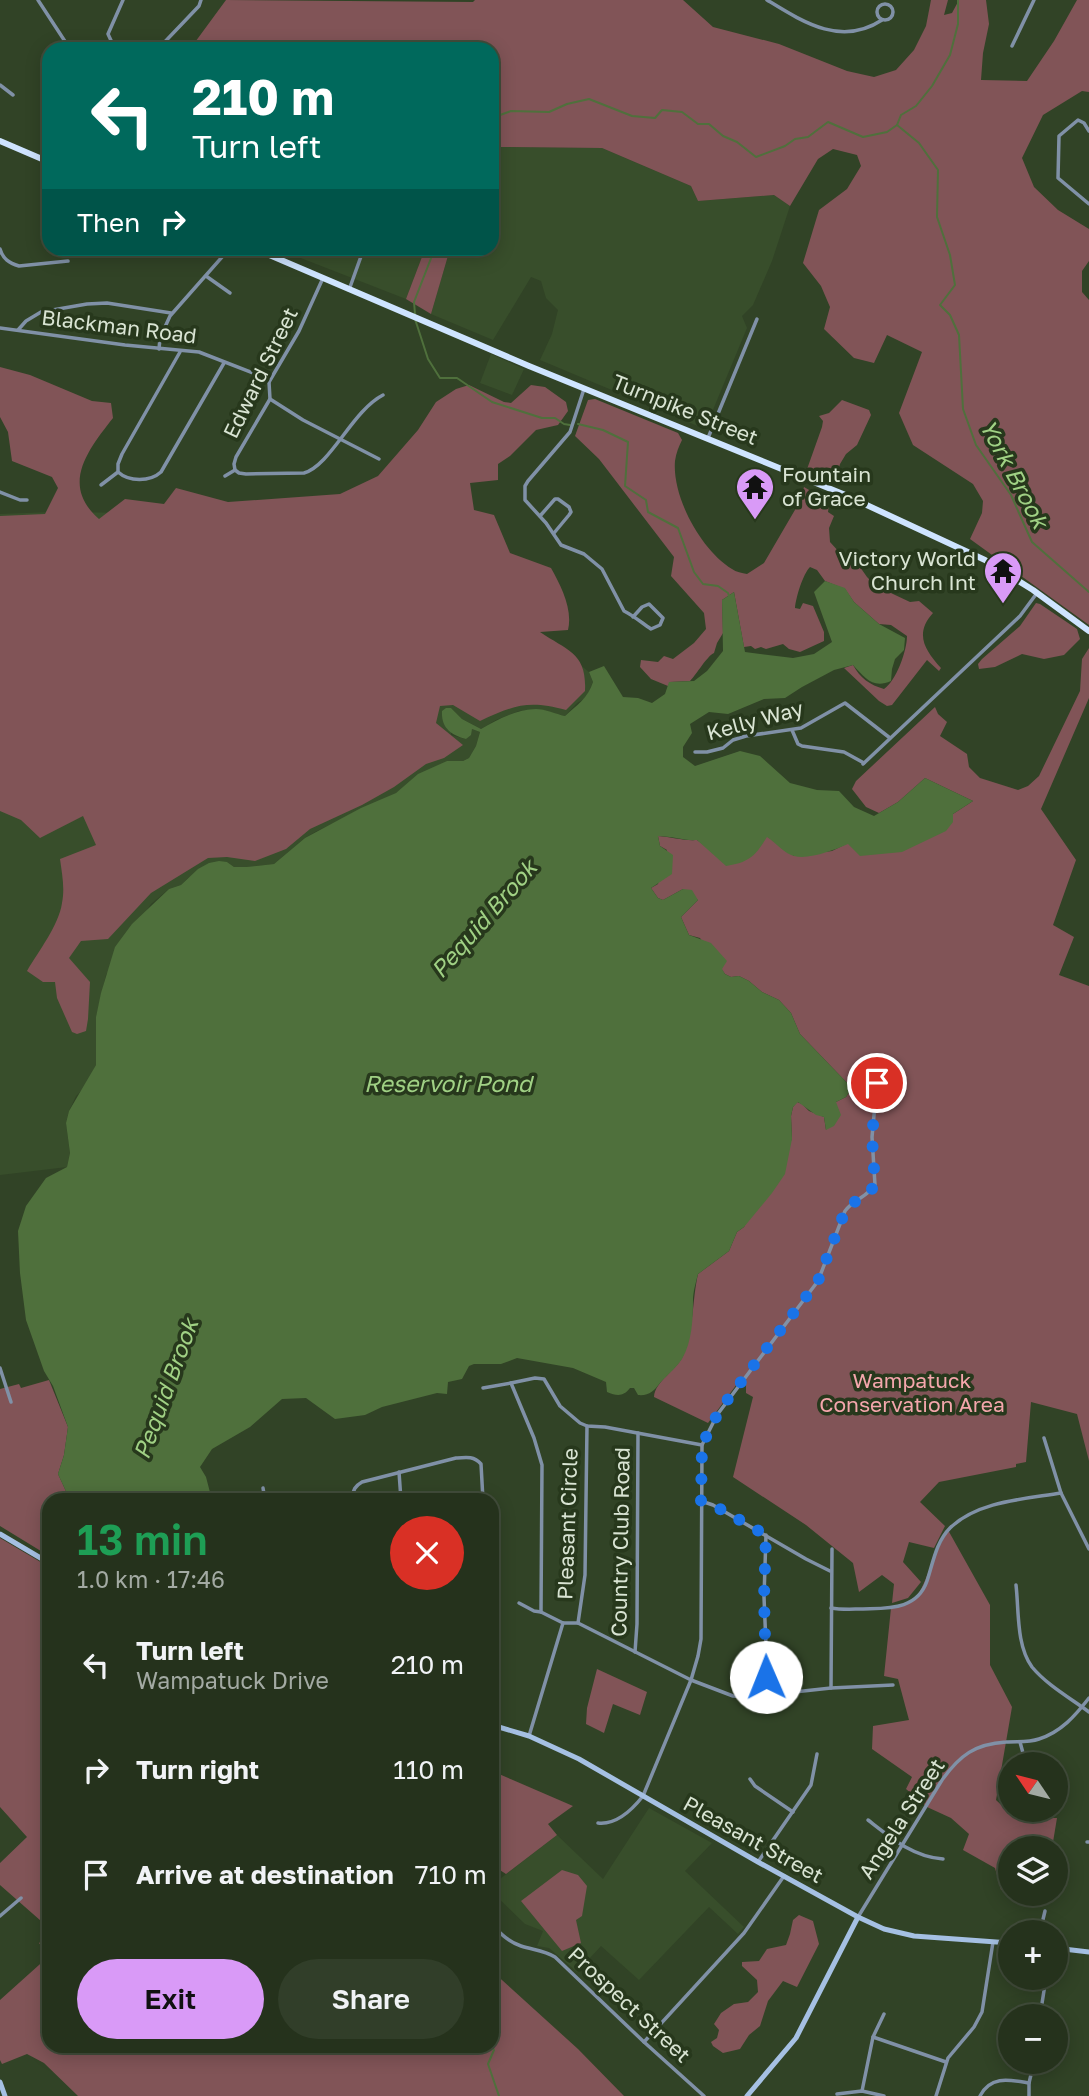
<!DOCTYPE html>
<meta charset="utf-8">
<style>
body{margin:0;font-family:"Golos Text",sans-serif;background:#313e29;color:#f1f3f6;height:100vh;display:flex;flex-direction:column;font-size:26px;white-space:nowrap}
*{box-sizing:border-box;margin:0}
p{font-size:23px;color:#a3aaa3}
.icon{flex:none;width:38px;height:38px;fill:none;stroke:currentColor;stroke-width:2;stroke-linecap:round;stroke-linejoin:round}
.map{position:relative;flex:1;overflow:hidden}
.panel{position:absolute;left:42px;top:1493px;width:457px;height:560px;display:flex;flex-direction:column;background:#25321c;border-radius:21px;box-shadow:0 4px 18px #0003,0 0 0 2px #424d3b}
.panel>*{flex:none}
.banner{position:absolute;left:42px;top:42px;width:457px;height:214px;border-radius:21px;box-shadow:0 4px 18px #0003,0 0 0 2px #424d3b;background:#00695c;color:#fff;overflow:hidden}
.needle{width:46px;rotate:305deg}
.tools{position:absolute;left:998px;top:1752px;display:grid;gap:14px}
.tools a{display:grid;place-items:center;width:70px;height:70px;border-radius:50%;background:#25321c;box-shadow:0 4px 18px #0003,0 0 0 2px #424d3b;font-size:35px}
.pin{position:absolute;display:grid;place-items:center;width:60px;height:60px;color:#fff;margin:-30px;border:4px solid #fff;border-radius:50%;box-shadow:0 2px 7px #0007}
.me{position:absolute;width:77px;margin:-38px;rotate:359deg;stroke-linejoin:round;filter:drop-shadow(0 0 5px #0008)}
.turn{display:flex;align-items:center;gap:24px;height:147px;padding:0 35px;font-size:32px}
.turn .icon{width:91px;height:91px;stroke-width:2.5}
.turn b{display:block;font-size:49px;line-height:60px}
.then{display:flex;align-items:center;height:66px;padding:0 35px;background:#0003;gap:14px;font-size:26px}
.round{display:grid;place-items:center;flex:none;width:74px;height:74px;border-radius:37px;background:#313e29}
.summary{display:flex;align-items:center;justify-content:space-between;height:119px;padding:0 35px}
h1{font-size:42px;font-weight:600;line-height:52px;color:#1e9e55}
.button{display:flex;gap:14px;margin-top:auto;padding:14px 35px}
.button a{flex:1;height:80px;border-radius:42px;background:#d99af7;color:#111;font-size:28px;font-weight:600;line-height:80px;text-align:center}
.button a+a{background:#313e29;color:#f1f3f6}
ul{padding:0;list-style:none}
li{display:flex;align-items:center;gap:21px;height:105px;padding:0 35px}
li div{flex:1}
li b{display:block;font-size:26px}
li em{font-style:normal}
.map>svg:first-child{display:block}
.built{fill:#384e2b}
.green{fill:#815457}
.water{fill:#4f703c}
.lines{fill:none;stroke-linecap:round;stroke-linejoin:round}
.stream{stroke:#4f703c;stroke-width:2}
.minor{stroke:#8091a7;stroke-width:3.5}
.secondary{stroke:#a5c0e3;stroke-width:5}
.primary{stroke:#cee4ff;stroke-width:6}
.route{stroke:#1a73e8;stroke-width:12;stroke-dasharray:0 21.6}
.labels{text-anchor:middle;stroke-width:7;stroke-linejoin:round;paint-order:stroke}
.street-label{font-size:21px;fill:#d9e4d3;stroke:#27381c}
.poi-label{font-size:21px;fill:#d9e4d3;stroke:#27381c;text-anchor:start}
.park-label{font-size:21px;fill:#f4a6ac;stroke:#27381c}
.water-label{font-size:23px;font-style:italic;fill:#a0d184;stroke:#27381c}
</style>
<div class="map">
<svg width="1089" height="2096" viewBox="0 0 1089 2096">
<rect width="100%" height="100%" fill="#314326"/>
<!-- built -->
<g class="built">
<path d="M500 147 602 148 691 186 698 201 774 195 790 206 772 261 753 305 742 316 747 328 705 429 540 360 552 334 558 310 546 298 541 281 531 277 493 340 431 314 450 249 492 248V162Z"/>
<path d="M295 249H425L406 299 293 255Z"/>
<path d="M491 354 524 369 512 395 480 383Z"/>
<path d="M52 512 144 513 524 620 589 672 593 682 586 698 577 703 565 716 537 709 519 711 496 720 481 729 462 719 451 708V735L466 739 472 729 480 732 476 746 469 758 463 761H447L396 793 315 832 305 838 274 864 246 867H234L227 862 188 878 181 885 169 889 151 904 106 975 96 1017V1065L85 1087 76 1096 69 1111 66 1123 70 1153 67 1167 0 1175V514Z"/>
<path d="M649 1808 712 1843 685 1871 744 1927 738 1934 709 1907 639 1980 601 1946 577 1972 549 1948 537 1946 543 1931 525 1924 492 1892V1885L557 1835 603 1879Z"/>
</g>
<!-- green -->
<g class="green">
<path d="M226 0 473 2 475 0H683L713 27 779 44 847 71 874 77 896 70 914 50 926 26 931 0H948L944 15 952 13 959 0H986L989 24 983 53 981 80 1027 81 1054 41 1077 0H1089V92L1082 91 1043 115 1022 158 1034 187 1058 210 1089 229V261L1082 271V292L1089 300V625L970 539 982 513 983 501 973 484 913 445 899 413 922 352 887 335 874 363 854 358 824 329 830 307 821 286 803 263 819 210 847 189 861 166 857 155 833 149 818 159 790 206 774 195 698 201 691 186 602 148 500 147 492 162V49H190Z"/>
<path d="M425 249H450L431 314 406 299Z"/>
<path d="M0 367 30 375 92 401 111 403 113 418C88 450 60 485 99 519L125 499 164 504 176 488 228 502 340 494 378 476 418 430 436 402 456 389 469 385 504 402 511 403 531 385 545 387 566 402 568 411 558 425 536 430 510 456 498 464V480L470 483 474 510 494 515 510 553 551 568C561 586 573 609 568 630L540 632C568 651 587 653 585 691L566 710C529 700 514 705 480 721L453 705 440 706 436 723 463 745 444 758 426 764 394 787 362 805 310 829 286 849 255 861 227 857 208 858 151 893 108 939 81 941 69 958 90 982 88 1019 86 1031 77 1034 72 1032 57 998 55 982H43L27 971C38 952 59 925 62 903 65 888 62 874 60 859L96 845 83 816 40 838 21 820 0 811V516L45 514 58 488 52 477 12 461 8 432 0 417Z"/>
<path d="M595 399 678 433 682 440C679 446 676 453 675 461 672 497 701 550 732 569 736 572 742 573 747 574L764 563 799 503 804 487 821 497 829 505 828 512 834 516 829 528 830 542 840 553 860 567 867 577 876 586 910 602 919 601 933 613C914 634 925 650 941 668L939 671 927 660 892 705 887 706 879 701 844 668 853 665C860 678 870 685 884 689 896 681 907 651 907 636L891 625 879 624 854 602 845 589 825 581 817 570 810 567C803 574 796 597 795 608L800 609 803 603 813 606 824 632V641L800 652 789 649 783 644 766 649 761 647 755 649 751 646 744 647 734 592 722 600 723 633 717 643 714 653C707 656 697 674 690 681L670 682 668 686 651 679 640 667 641 660 658 662 664 656 673 659 694 643 706 629 704 613 671 576 674 557 599 459 575 436 588 400Z"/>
<path d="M842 400 869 410 871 415 857 445 846 454 840 464 836 479 832 483 806 472 822 427 823 421 819 416 829 413Z"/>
<path d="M1036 603 1040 604 1077 629 1080 639 1064 655 1044 659 1022 654 995 667 979 669 978 664 982 659 1020 626Z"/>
<path d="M1089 648V698L1041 809 1076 860 1053 925 1074 937 1059 975 1089 986V1461L1077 1414 1031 1402 1026 1462 1016 1464V1467L939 1482 920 1502 945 1526 934 1548 909 1542 903 1562 921 1582 908 1598 892 1603 894 1584 882 1575 859 1592 853 1563 806 1525 733 1477 753 1397 746 1393V1385L737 1384 708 1423 654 1397C655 1381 676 1371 683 1356 694 1330 692 1301 698 1274L729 1251 737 1232 744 1227 792 1139 791 1116 793 1107 797 1102 802 1104 809 1111 824 1117 826 1130 836 1102 846 1097 852 1088 800 1034 791 1013 779 1000 762 992 749 981 739 976 731 977 725 974 700 938 689 935 681 917 698 900 683 889 663 900 658 898 651 888 658 884 667 850 660 846 658 836C672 837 684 841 697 840L708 848 767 836 794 856 832 851 848 843 953 814 973 801 925 778 898 802 879 813 866 807 852 789 856 781 935 707 938 714 947 722 940 736 967 754 969 767 980 778 1018 790 1028 786 1039 776 1080 691 1082 659Z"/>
<path d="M49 1380 68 1427 64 1455 58 1474 70 1500H49V1556L0 1526V1389L19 1384 21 1388Z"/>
<path d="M948 1530 990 1605V1665L1012 1707 996 1800 1015 1818H1057L1052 1848H1010V1889L1001 1890 995 1868 963 1850 969 1834 951 1818 927 1807 906 1789 912 1777 872 1749 873 1726 909 1720 898 1679 884 1676 891 1608C922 1603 922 1585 933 1561 937 1550 943 1540 948 1530Z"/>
<path d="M0 1538 49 1567V1928L0 1885V1863L27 1837 0 1807Z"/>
<path d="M597 1669 647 1692 640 1715 613 1704 604 1733 586 1724 587 1708Z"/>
<path d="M492 1771 573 1806 548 1824 557 1835 506 1874 492 1865Z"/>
<path d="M562 1870 578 1875 587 1886 582 1916 576 1920 581 1943 562 1951 521 1901Z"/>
<path d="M799 1915 813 1921 819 1944 797 1987 783 1981 768 2001 760 2026 749 2035 740 2049 723 2053 713 2046 711 2042 717 2038 719 2030 714 2024 721 2013 734 2004 748 2002 758 1992 757 1980 742 1966V1962L759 1961 767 1949 786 1945 790 1934 793 1920Z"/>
<path d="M49 1936V2046H492V1971L578 2049 624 2096H78L44 2063 27 2054 2 2064 0 2060V2000L49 1956 39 1943Z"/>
</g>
<!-- water -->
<path class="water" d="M825 581 845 588 854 602 879 624 905 638 904 650 895 659 892 669 891 681C873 689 865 678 853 665L834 670 802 687 785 698 764 699 728 714 709 712 690 724 692 733 683 747V757L695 766 740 751 760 756 790 783 817 790 839 791 854 807 874 816 898 802 925 778 973 801 953 814V822L946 831 902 852 860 856 848 844C834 850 809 860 794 856 785 854 775 842 767 837 755 856 750 862 726 866L697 840C684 841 672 836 658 836L660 846 673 855 672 874 651 888 658 898 663 900 683 889 692 890 698 900 681 917 689 935 711 943 727 961 722 969 725 974 731 977 739 976 749 981 762 992 779 1000 791 1013 800 1034 852 1088 846 1097 836 1102 841 1115 834 1126 826 1130 824 1117 816 1115 798 1102 793 1107 791 1116 792 1139 785 1174 772 1193 744 1227 737 1232 729 1251 698 1274C696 1282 693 1292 693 1300 693 1319 692 1342 682 1359 676 1368 667 1375 660 1383 654 1391 649 1396 638 1395L634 1388H630C623 1397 617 1396 607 1392L606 1382 573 1368 517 1358 501 1364H474L469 1366 462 1379 448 1382 447 1394 437 1393 382 1407 365 1415 335 1419 306 1398 282 1399 250 1427 212 1449 200 1467 206 1477 212 1500H70L58 1474 64 1455 68 1427 53 1386 44 1371 26 1320 20 1273 18 1231 26 1206 46 1178 67 1167 70 1153 66 1123 69 1111 96 1065V1017L101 993 115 947 132 924 169 889 181 885 198 869 209 863 219 861 227 862 234 867H246L274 864 305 838 361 808 396 793 418 774 447 761H463L469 758 476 746 480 732 472 729 471 735 466 739C451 735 441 728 442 711L446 708H451L462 719 481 729C496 720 517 709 536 709 545 709 556 714 565 716 577 705 588 698 593 682L589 672 604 666 623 697 638 698 652 703 665 694 669 682 694 681 707 671 723 651 722 600 734 592 745 652 793 658 814 654 832 642 814 592Z"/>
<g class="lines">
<!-- stream -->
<g class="stream">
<path d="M492 118 511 111 549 112 567 104 589 99 632 116 655 118 662 110 682 112 698 124H709L723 136 737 142 756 157 785 146 795 139 808 137 828 122 863 137 887 132 897 125 901 115 916 106 932 86 950 55 958 24V0"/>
<path d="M897 125 919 143 938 170 937 217 950 255 955 285 940 305 950 315 959 335 963 409 976 445 1011 495 1032 542 1089 592"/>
<path d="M415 314 414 302 435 248"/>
<path d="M415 319 428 359 440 378H457L492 402 542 418H555L564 424 570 425"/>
<path d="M578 424 603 430 628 442 625 486 646 500 648 512 678 528 694 572 703 584 718 586 728 593 729 596"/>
<path d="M491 2046 494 2050 488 2064 499 2096"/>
</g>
<!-- minor -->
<g class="minor">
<path d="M38 0 70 49"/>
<path d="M767 0C803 22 841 47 882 20"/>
<circle cx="885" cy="12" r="8"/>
<path d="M1012 46 1034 0"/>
<path d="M115 49 108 34 123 0"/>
<path d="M158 49 199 6 201 0"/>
<path d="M0 85 13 95"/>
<path d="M1089 131 1084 123 1078 120 1059 136 1058 178 1089 204"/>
<path d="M0 249C3 259 9 263 19 266L68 261"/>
<path d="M206 276 230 293"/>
<path d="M349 290 364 248"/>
<path d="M0 328 125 345 199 352 258 375 269 382"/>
<path d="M18 330 26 321 41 312 87 304 107 303 171 313"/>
<path d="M159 349 160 338 170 316 230 248"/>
<path d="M584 389 570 432 528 481 525 486V500L546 523 561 545 584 554 602 569 624 611C634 616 642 623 651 629L660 625 663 618 649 604 642 607 633 617"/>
<path d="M270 399 303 420 379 459"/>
<path d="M708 438 757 319"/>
<path d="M235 470 239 473 246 474 304 473C331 465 352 411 383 395"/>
<path d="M118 472C129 482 150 482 161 472L224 363"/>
<path d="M225 476 235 470 234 464 236 457 270 399 269 382 299 331 323 278"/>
<path d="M101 485 118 472V464L122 454 180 352"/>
<path d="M0 492 20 500H27"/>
<path d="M540 516 555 499H558L569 507 571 512 569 515 554 533"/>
<path d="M792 730 798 744 802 746 844 752 864 763"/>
<path d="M695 752H707L723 748 733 740 746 736 801 728 845 703 890 738"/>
<path d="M863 764 1020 616 1037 593"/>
<path d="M0 1368 11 1402"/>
<path d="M511 1383 535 1378 544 1379 560 1406 580 1423 587 1426 605 1427 702 1445"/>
<path d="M483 1388 511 1383 534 1438 542 1465 541 1612 563 1623H578L585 1575 587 1426"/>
<path d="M1044 1438 1061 1493 1089 1549"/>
<path d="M399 1472 401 1500"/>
<path d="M263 1488 265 1500"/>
<path d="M349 1500 352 1498C353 1490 355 1486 362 1482L456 1458C467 1457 474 1456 481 1464L483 1500"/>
<path d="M701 1501 713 1505 806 1559 830 1571"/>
<path d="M766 1535 764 1597 768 1694"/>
<path d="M1016 1585C1019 1610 1016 1645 1032 1667 1047 1685 1070 1698 1089 1712"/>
<path d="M519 1603 534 1611 541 1612"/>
<path d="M831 1608C842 1610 853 1609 863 1609 888 1608 917 1610 927 1581 933 1563 936 1542 950 1528 978 1501 1025 1499 1061 1493"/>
<path d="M578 1623 691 1680 733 1696 748 1697 831 1688 893 1685"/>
<path d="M635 1652 637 1624 638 1433"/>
<path d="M831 1688 832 1549"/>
<path d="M529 1736 563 1623"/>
<path d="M1020 1742 1026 1764"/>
<path d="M750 1779 755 1786 793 1812"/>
<path d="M868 1820C891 1838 913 1857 943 1859"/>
<path d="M598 1823C616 1825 632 1810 643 1796L691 1680 698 1656 701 1639 702 1445 717 1415 818 1281 845 1211C853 1200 867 1197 875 1185L872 1137 877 1083"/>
<path d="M1087 1842H1089"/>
<path d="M758 1862 811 1785 817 1754"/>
<path d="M0 1916 21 1898"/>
<path d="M858 1917 942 1780C960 1755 975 1744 1006 1742 1017 1741 1028 1743 1039 1739 1061 1732 1075 1716 1089 1698"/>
<path d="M492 1925C501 1934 509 1942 521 1946 533 1950 544 1950 555 1957L644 2042 704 2096"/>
<path d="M1040 1932 1045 1911"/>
<path d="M1040 2016 1046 1978"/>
<path d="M873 2037 946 2062"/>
<path d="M644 2042 744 1933 784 1876"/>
<path d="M862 2091 873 2037 884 2014"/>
<path d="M837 2094 862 2091 884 2096"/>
<path d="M936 2096 948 2058 974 2027 982 2012 993 1942"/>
<path d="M980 2096C991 2075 1010 2080 1029 2083"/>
<path d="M1029 2096V2083L1034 2062"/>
</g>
<!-- secondary -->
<g class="secondary">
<path d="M0 1534 49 1563"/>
<path d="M492 1725 529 1736 579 1759 758 1862 858 1917 884 1929 914 1936 1010 1943"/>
<path d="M1055 1948 1089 1952"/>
<path d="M0 2082 5 2096"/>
<path d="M747 2096 796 2038 858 1917"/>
</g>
<!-- primary -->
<g class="primary">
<path d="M0 141 49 162"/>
<path d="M253 248 529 366 843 494 985 560 1033 590 1089 631"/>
</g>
</g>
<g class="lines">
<!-- route -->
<path class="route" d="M766 1677 764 1597 766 1535 713 1505 701 1501 702 1445 717 1415 725 1403 818 1281 845 1211C853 1200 867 1197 875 1185L872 1137 877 1083"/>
</g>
<!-- icons -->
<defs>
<symbol id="temple-pin" viewBox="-11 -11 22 30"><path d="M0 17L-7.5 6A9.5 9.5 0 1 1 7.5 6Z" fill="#d99af7" stroke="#27381c"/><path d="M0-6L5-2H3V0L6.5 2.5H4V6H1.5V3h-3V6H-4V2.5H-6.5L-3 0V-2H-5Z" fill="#111"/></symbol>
</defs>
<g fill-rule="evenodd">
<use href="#temple-pin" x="733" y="465" width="44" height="60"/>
<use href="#temple-pin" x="981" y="549" width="44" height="60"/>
</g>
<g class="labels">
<!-- street labels -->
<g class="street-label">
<text transform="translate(119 327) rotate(7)" y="7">Blackman Road</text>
<text transform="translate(261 373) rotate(-64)" y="7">Edward Street</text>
<text transform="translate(685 410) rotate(22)" y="7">Turnpike Street</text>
<text transform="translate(755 721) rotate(-15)" y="7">Kelly Way</text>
<text transform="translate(568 1524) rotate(-88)" y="7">Pleasant Circle</text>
<text transform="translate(621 1542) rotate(-89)" y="7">Country Club Road</text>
<text transform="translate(902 1819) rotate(-57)" y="7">Angela Street</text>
<text transform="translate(753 1840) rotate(29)" y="7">Pleasant Street</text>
<text transform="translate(629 2005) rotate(43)" y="7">Prospect Street</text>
</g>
<!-- poi labels -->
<g class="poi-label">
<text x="782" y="482">Fountain<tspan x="782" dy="24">of Grace</tspan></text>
<text x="976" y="566" text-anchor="end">Victory World<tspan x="976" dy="24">Church Int</tspan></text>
</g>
<!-- park labels -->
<g class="park-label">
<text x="912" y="1388">Wampatuck<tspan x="912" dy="24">Conservation Area</tspan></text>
</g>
<!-- water labels -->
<g class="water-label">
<text transform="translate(1014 474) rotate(62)" y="8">York Brook</text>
<text transform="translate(484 919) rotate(-49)" y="8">Pequid Brook</text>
<text x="448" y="1092">Reservoir Pond</text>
<text transform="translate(166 1389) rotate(-70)" y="8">Pequid Brook</text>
</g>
</g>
</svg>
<div class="tools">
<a><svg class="needle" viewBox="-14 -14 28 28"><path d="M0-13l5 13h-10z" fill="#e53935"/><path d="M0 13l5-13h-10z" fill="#a3aaa3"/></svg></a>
<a><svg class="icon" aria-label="layers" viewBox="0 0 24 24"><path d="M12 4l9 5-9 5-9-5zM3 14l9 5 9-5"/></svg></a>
<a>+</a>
<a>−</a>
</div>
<div class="pin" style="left:877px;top:1083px;background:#d93025"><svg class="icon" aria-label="arrive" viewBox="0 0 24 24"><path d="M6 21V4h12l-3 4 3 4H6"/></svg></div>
<svg class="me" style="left:766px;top:1677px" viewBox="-20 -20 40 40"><circle r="19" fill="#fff"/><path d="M0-13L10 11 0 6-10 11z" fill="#1a73e8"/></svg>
<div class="banner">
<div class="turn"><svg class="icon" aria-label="left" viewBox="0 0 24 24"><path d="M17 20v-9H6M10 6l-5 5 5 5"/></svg><div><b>210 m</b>Turn left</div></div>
<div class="then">Then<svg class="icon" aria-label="right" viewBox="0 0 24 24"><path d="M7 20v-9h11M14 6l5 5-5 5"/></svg></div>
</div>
<section class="panel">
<div class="summary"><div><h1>13 min</h1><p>1.0 km · 17:46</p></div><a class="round" style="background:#d93025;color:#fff"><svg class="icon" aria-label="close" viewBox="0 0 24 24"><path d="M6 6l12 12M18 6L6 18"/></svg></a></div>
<ul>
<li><svg class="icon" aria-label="left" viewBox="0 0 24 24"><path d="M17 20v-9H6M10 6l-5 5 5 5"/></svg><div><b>Turn left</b><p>Wampatuck Drive</p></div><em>210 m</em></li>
<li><svg class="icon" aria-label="right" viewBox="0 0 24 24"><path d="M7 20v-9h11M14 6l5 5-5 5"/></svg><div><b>Turn right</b></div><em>110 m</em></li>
<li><svg class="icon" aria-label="arrive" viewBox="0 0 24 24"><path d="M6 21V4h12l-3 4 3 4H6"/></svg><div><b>Arrive at destination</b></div><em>710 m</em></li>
</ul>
<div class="button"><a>Exit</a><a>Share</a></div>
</section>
</div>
